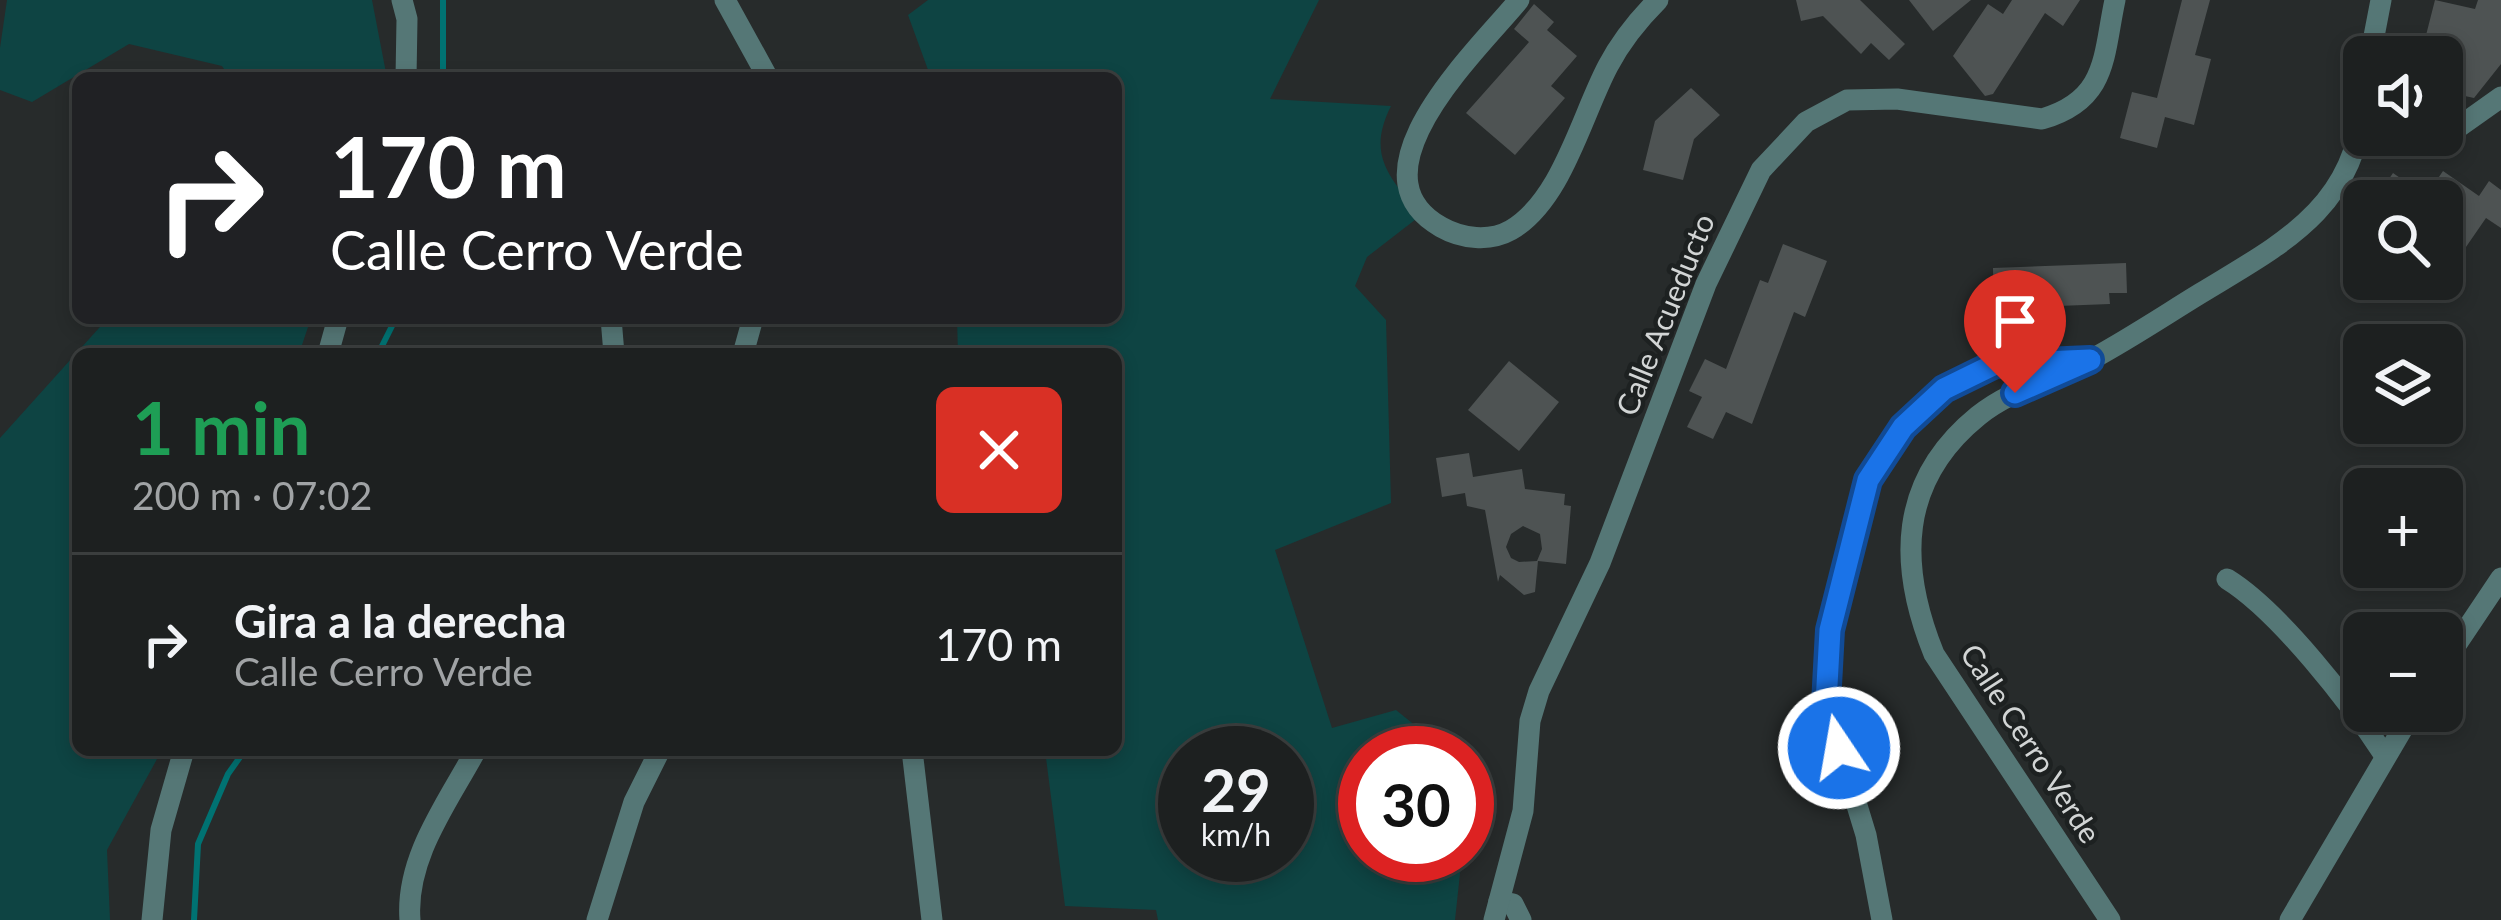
<!DOCTYPE html>
<html lang="es">
<meta charset="utf-8">
<style>
body{margin:0;font-family:Lato,sans-serif;background:#2a2d2d;color:#f1f3f6;height:100vh;display:flex;flex-direction:column;font-size:45px;white-space:nowrap}
*{box-sizing:border-box;margin:0}
p{font-size:39px;color:#a0a3a5}
.icon{flex:none;width:66px;height:66px;fill:none;stroke:currentColor;stroke-width:2;stroke-linecap:round;stroke-linejoin:round}
.map{position:relative;flex:1;overflow:hidden}
.drawer{position:absolute;left:72px;top:348px;width:1050px;height:408px;display:flex;flex-direction:column;background:#1d2020;border-radius:18px;box-shadow:0 6px 18px #0003,0 0 0 3px #3b3e3e}
.drawer>*{flex:none}
.banner{position:absolute;left:72px;top:72px;width:1050px;height:252px;border-radius:18px;box-shadow:0 6px 18px #0003,0 0 0 3px #3b3e3e;background:#202124;color:#fff;overflow:hidden}
.tools{position:absolute;left:2343px;top:36px;display:grid;gap:24px}
.tools a{display:grid;place-items:center;width:120px;height:120px;border-radius:18px;background:#1d2020;box-shadow:0 6px 18px #0003,0 0 0 3px #3b3e3e;font-size:60px}
.speed{position:absolute;left:1158px;top:726px;display:flex;gap:24px;font-size:60px;font-weight:700;text-align:center}
.speed>*{display:grid;place-content:center;width:156px;height:156px;border-radius:50%;background:#1d2020;box-shadow:0 6px 18px #0003,0 0 0 3px #3b3e3e;line-height:1}
.speed small{font-size:30px;font-weight:400}
.speed .limit{border:18px solid #d22;background:#fff;color:#111}
.pin{position:absolute;display:grid;place-items:center;width:102px;height:102px;color:#fff;margin:-123px -51px;border-radius:50% 50% 50% 0;rotate:-45deg;box-shadow:0 0 12px #0007}
.pin .icon{rotate:45deg}
.me{position:absolute;width:132px;margin:-66px;rotate:348deg;stroke-linejoin:round;filter:drop-shadow(0 0 9px #0008)}
.turn{display:flex;align-items:center;gap:42px;height:252px;padding:0 60px;font-size:54px}
.turn .icon{width:156px;height:156px;stroke-width:2.5}
.turn b{display:block;font-size:84px;line-height:102px}
.round{display:grid;place-items:center;flex:none;width:126px;height:126px;border-radius:18px;background:#2a2d2d}
.head{display:flex;align-items:center;justify-content:space-between;height:204px;padding:0 60px}
h1{font-size:72px;font-weight:700;line-height:90px;color:#1e9e55}
ul{padding:0;list-style:none}
li{display:flex;align-items:center;gap:36px;height:180px;padding:0 60px;border-top:3px solid #3b3e3e}
li div{flex:1}
li b{display:block;font-size:45px}
li em{font-style:normal}
.map>svg:first-child{display:block}
.green{fill:#0e4443;fill-rule:evenodd}
.lines{fill:none;stroke-linecap:round;stroke-linejoin:round}
.stream{stroke:#007272;stroke-width:6}
.building{fill:#4e5353;fill-rule:evenodd}
.street{stroke:#557776;stroke-width:21}
.route-casing{stroke:#114b97;stroke-width:30}
.route{stroke:#1a73e8;stroke-width:21}
.labels{text-anchor:middle;stroke-width:9;stroke-linejoin:round;paint-order:stroke}
.street-label{font-size:30px;fill:#d2d5d5;stroke:#1d2121}
</style>
<div class="map">
<svg width="2501" height="920" viewBox="0 0 2501 920">
<rect width="100%" height="100%" fill="#272b2b"/>
<!-- green -->
<g class="green">
<path d="M7 0H372L387 78H230L222 66 129 44 32 102 0 90V48Z"/>
<path d="M928 0H1319L1270 99 1391 106C1366 156 1390 176 1420 216L1367 257 1355 286 1386 320 1391 503 1275 550 1332 728 1396 710 1422 731 1438 753H1365V855H1462L1455 920H1158L1156 910 1065 906 1045 750H1116V354H958L957 318H1116V78H931L908 15ZM1185 753H1287V855H1185Z"/>
<path d="M108 318H311L299 354H78V750H162L107 850 110 920H0V438Z"/>
</g>
<g class="lines">
<!-- stream -->
<g class="stream">
<path d="M443 78V0"/>
<path d="M378 354 396 318"/>
<path d="M194 920 198 844 228 774 245 750"/>
</g>
</g>
<!-- building -->
<g class="building">
<path d="M1796 0H1860L1905 44 1889 60 1871 43 1861 54 1823 16 1801 21Z"/>
<path d="M1909 0H1971L1933 31Z"/>
<path d="M2012 0H2080L2063 26 2045 13 1993 94 1985 96 1953 56 1988 4 2003 14Z"/>
<path d="M2182 0H2210L2195 55 2211 59 2194 125 2165 117 2157 148 2120 138 2132 92 2157 98Z"/>
<path d="M2435 0 2475 9 2478 0H2501V64L2474 98 2442 91V44L2424 43Z"/>
<path d="M1534 4 1554 22 1547 30 1577 56 1551 86 1565 98 1515 155 1466 113 1529 42 1514 29Z"/>
<path d="M1691 88 1720 115 1694 139 1683 180 1643 170 1655 121Z"/>
<path d="M2443 171 2479 196 2489 181 2501 190V228L2486 218 2457 260 2442 249V201H2374L2393 173 2426 196Z"/>
<path d="M1783 244 1827 261 1805 317 1794 312 1752 424 1726 412 1713 439 1687 427 1702 397 1689 391 1705 359 1726 369 1760 280 1768 283Z"/>
<path d="M2126 263 2127 293H2109L2110 304 2032 307 2033 329 1994 330 1993 268Z"/>
<path d="M1509 361 1559 402 1519 451 1468 410Z"/>
<path d="M1469 453 1473 477 1522 469 1525 489 1565 494 1564 505 1571 506 1566 564 1538 561 1535 592 1524 595 1500 575 1498 582 1485 510 1467 506 1465 493 1442 497 1436 458ZM1523 526 1540 534 1542 549 1537 561 1519 562 1511 558 1506 547 1511 534Z"/>
</g>
<g class="lines">
<!-- street -->
<g class="street">
<path d="M402 0 407 19 406 78"/>
<path d="M725 0 768 78"/>
<path d="M1519 0C1480 48 1345 173 1441 227 1462 239 1490 242 1511 230 1562 200 1581 117 1608 66 1621 41 1638 20 1658 0"/>
<path d="M2370 57 2381 0"/>
<path d="M2442 129H2456L2501 97"/>
<path d="M611 318 614 354"/>
<path d="M328 354 338 318"/>
<path d="M743 354 753 318"/>
<path d="M2227 579C2279 611 2351 704 2385 756"/>
<path d="M2442 666 2501 578"/>
<path d="M912 750 932 920"/>
<path d="M1499 901 1513 904 1521 920"/>
<path d="M152 920 161 830 184 750"/>
<path d="M410 920C405 858 448 802 476 750"/>
<path d="M597 920 634 802 660 750"/>
<path d="M1494 920 1523 811 1530 721 1539 691 1600 563 1706 284 1761 170 1806 122 1847 100 1897 99 2042 119C2108 100 2103 56 2115 0"/>
<path d="M1882 920 1866 835 1826 704 1830 630 1868 480 1903 427 1944 389 1995 364 2074 361"/>
<path d="M2110 920 1934 654C1898 565 1898 481 1978 416 2011 389 2055 379 2092 359 2129 339 2165 315 2201 293 2283 243 2354 209 2364 102"/>
<path d="M2290 920 2413 711"/>
</g>
</g>
<g class="lines">
<defs>
<path id="route" d="M1839 748 1826 704 1830 630 1868 480 1903 427 1944 389 1995 364 2090 360 2015 393"/>
</defs>
<!-- route casing -->
<use href="#route" class="route-casing"/>
<!-- route -->
<use href="#route" class="route"/>
</g>
<g class="labels">
<!-- street labels -->
<g class="street-label">
<text transform="translate(1666 315) rotate(-68)" y="10">Calle Acueducto</text>
<text transform="translate(2030 744) rotate(57)" y="10">Calle Cerro Verde</text>
</g>
</g>
</svg>
<div class="tools">
<a><svg class="icon" aria-label="sound" viewBox="0 0 24 24"><path d="M4 9h4l5-4v14l-5-4H4zM17 9q2 3 0 6"/></svg></a>
<a><svg class="icon" aria-label="search" viewBox="0 0 24 24"><circle cx="10" cy="10" r="6"/><path d="M15 15l6 6"/></svg></a>
<a><svg class="icon" aria-label="layers" viewBox="0 0 24 24"><path d="M12 4l9 5-9 5-9-5zM3 14l9 5 9-5"/></svg></a>
<a>+</a>
<a>−</a>
</div>
<div class="speed"><div>29<small>km/h</small></div><div class="limit">30</div></div>
<div class="pin" style="left:2015px;top:393px;background:#d93025"><svg class="icon" aria-label="arrive" viewBox="0 0 24 24"><path d="M6 21V4h12l-3 4 3 4H6"/></svg></div>
<svg class="me" style="left:1839px;top:748px" viewBox="-20 -20 40 40"><circle r="17" fill="#1a73e8" stroke="#fff" stroke-width="3"/><path d="M0-11L8 9 0 5-8 9z" fill="#fff"/></svg>
<div class="banner">
<div class="turn"><svg class="icon" aria-label="right" viewBox="0 0 24 24"><path d="M7 20v-9h11M14 6l5 5-5 5"/></svg><div><b>170 m</b>Calle Cerro Verde</div></div>
</div>
<section class="drawer">
<div class="head"><div><h1>1 min</h1><p>200 m · 07:02</p></div><a class="round" style="background:#d93025;color:#fff"><svg class="icon" aria-label="close" viewBox="0 0 24 24"><path d="M6 6l12 12M18 6L6 18"/></svg></a></div>
<ul>
<li><svg class="icon" aria-label="right" viewBox="0 0 24 24"><path d="M7 20v-9h11M14 6l5 5-5 5"/></svg><div><b>Gira a la derecha</b><p>Calle Cerro Verde</p></div><em>170 m</em></li>
</ul>
</section>
</div>
